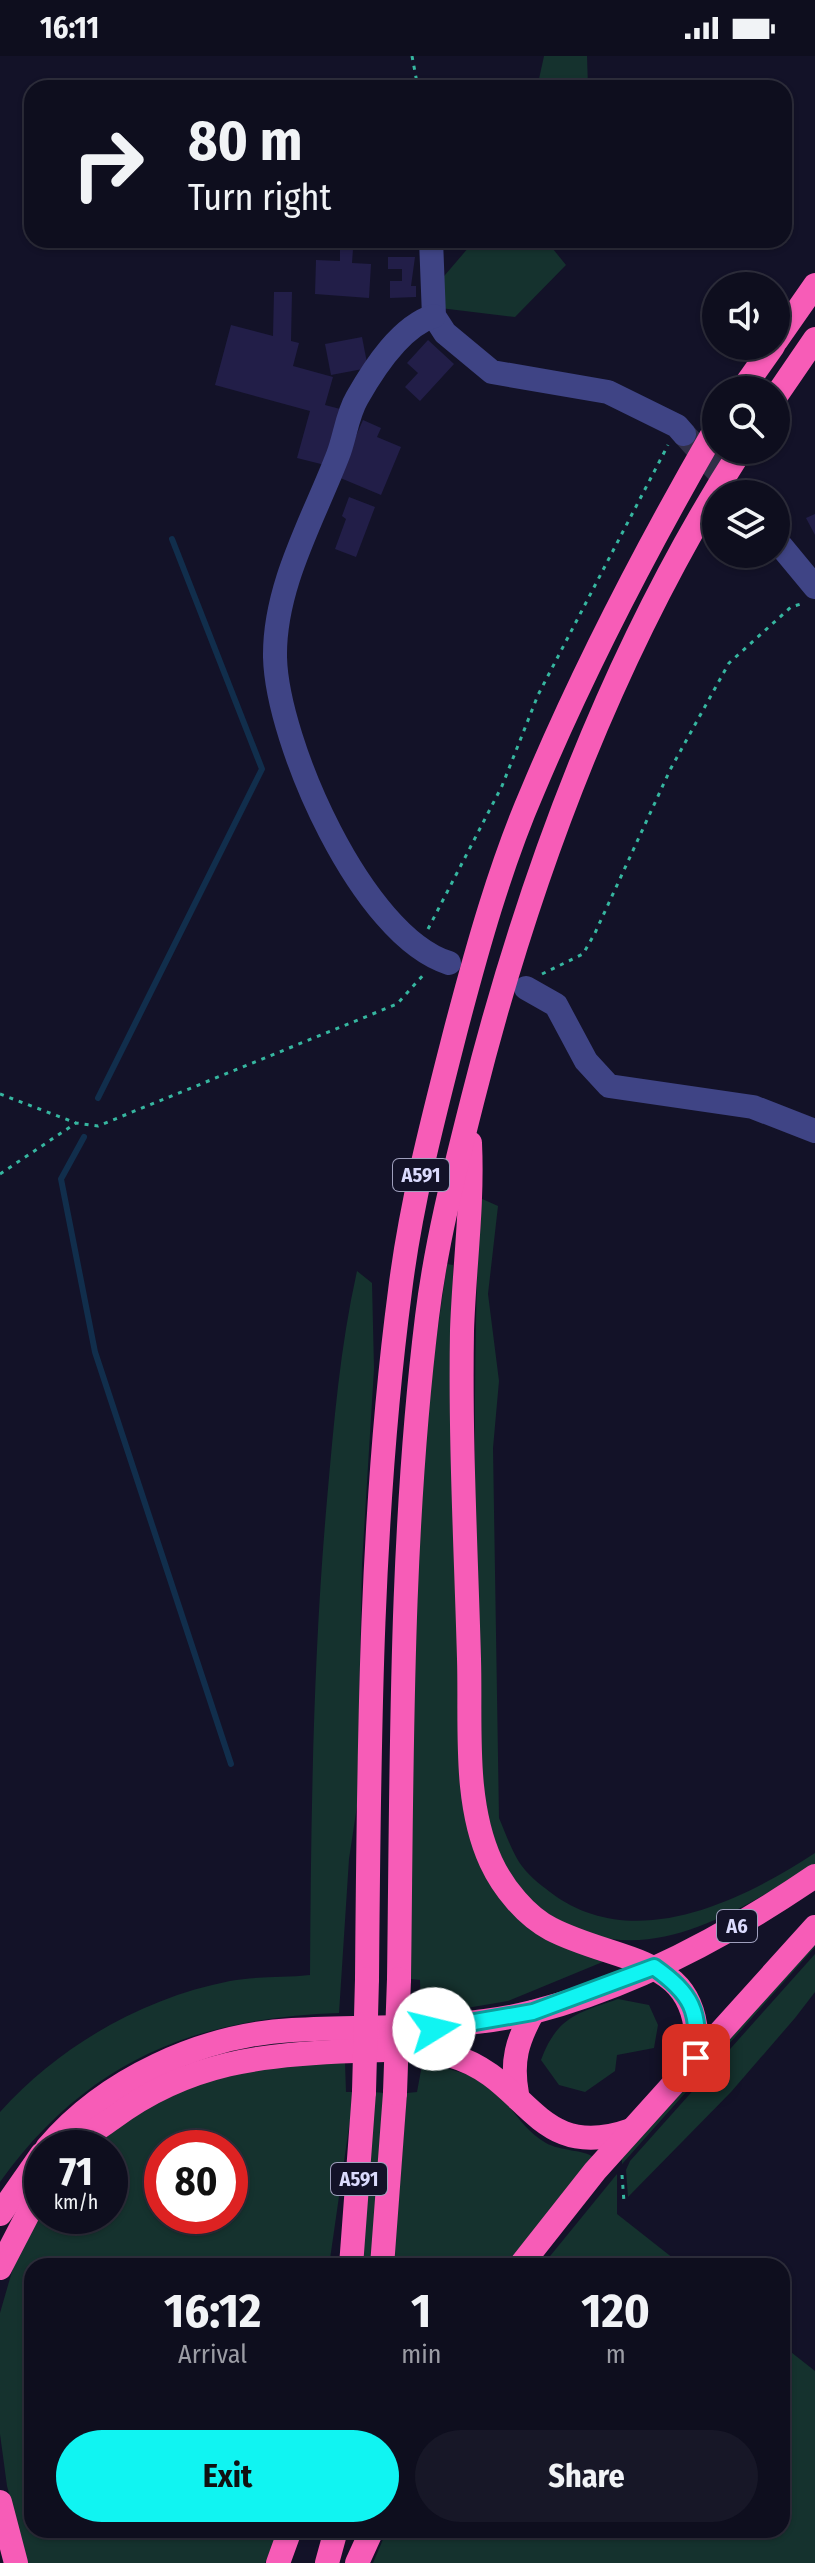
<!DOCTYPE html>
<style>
body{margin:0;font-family:"Fira Sans Condensed",sans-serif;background:#171727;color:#f1f3f6;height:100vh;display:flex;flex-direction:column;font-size:30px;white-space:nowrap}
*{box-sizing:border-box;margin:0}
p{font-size:26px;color:#9b9ca4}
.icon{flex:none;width:44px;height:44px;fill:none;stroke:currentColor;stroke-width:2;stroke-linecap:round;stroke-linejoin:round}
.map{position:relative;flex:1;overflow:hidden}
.sheet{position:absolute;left:24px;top:2202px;width:766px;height:280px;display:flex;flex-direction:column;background:#0e0e1e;border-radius:24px;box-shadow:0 2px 6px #0004,0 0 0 2px #2e2e3c}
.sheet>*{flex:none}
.hud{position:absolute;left:24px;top:24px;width:768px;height:168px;border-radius:24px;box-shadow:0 2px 6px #0004,0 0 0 2px #2e2e3c;background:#0e0e1e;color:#f1f3f6;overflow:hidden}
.buttons{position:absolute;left:702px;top:216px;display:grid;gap:16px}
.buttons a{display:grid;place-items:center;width:88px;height:88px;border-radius:50%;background:#0e0e1e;box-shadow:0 2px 6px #0004,0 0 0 2px #2e2e3c;font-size:40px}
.speed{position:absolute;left:24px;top:2074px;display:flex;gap:16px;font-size:40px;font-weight:700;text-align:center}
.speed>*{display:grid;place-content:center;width:104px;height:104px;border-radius:50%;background:#0e0e1e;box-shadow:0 2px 6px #0004,0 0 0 2px #2e2e3c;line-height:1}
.speed small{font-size:20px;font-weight:400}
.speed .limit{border:12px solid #d22;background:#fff;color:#111}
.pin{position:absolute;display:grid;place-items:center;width:68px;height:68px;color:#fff;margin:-34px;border-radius:16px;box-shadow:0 4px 12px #0006}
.me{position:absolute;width:88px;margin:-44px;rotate:81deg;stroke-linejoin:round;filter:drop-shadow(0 0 6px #0008)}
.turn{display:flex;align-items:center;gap:28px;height:168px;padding:0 32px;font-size:36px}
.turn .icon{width:104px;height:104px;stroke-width:2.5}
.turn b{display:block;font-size:56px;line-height:68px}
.eta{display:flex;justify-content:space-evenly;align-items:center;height:136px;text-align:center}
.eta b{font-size:48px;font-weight:700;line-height:56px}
.cta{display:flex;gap:16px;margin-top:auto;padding:16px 32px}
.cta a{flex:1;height:92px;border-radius:48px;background:#10f4f2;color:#111;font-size:32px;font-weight:700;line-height:92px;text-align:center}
.cta a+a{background:#171727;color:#f1f3f6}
.status{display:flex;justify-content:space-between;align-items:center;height:56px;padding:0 40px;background:#0e0e1e;direction:ltr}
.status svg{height:22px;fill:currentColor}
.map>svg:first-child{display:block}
.green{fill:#15322e;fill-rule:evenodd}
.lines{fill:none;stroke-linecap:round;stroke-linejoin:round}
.stream{stroke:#112e4c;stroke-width:6}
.building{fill:#221e48}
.minor-tunnel{stroke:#313048;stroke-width:24;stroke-dasharray:24 12;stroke-linecap:butt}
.path{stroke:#36b6a0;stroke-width:3;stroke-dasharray:4 6;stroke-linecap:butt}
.minor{stroke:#3f4485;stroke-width:24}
.highway{stroke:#f75cb7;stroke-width:24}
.highway-bridge{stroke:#f75cb7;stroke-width:24}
.route-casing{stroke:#0a9f9d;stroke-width:20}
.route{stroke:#10f4f2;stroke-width:14}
.labels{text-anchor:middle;stroke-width:6;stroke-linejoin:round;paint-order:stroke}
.shield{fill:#131228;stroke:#9f9fbd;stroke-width:2}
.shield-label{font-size:20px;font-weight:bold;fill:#dbdbfd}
</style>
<div class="status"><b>16:11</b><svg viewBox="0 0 49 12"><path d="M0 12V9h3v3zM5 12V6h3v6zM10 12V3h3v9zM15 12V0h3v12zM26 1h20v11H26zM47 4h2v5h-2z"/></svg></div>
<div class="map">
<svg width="815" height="2507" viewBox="0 0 815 2507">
<rect width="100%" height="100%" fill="#131228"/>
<!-- green -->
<g class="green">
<path d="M544 0H587L588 32H537Z"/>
<path d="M475 184H562L553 193 566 209 515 261 440 252 439 226Z"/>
<path d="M480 1142 498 1150 488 1238 499 1325 493 1392 499 1762C505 1776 511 1793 519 1806 526 1817 539 1828 550 1836 632 1899 740 1846 815 1797V1808C735 1857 640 1921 549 1858 520 1838 497 1804 488 1770 479 1740 480 1705 479 1674 478 1628 477 1581 476 1535 474 1403 474 1273 480 1142Z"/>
<path d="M447 1208 453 1209 452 1325 490 1819 605 1905 508 1945 455 1954 421 1955 420 1924 410 1923 415 1505 429 1334Z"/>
<path d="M357 1215 372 1227 374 1313 362 1508 357 1750 349 1803 339 1957C194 1962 87 2005 0 2126V2056C59 1990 143 1942 230 1925 256 1920 284 1922 310 1919 311 1760 313 1602 327 1444 334 1366 340 1291 357 1215Z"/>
<path d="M815 1887V1891L622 2108V2103Z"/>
<path d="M815 1898V1936L795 1962 731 2036 628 2141 626 2114 630 2105Z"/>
<path d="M618 1943 649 1949 658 1969 654 1992 617 1999 615 2015 585 2036 559 2029 541 2004C557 1961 577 1957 618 1943Z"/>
<path d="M300 2005 345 2007 346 2036H354L329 2210H32V2474H278L265 2507H28L7 2430 0 2378V2257L15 2205 42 2153V2160H110V2092H94L148 2045 188 2029ZM162 2092H230V2160H162Z"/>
<path d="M422 2009C451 2012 482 2019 502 2042 516 2058 527 2076 546 2087 560 2095 585 2094 593 2101L506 2210H393L407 2037 417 2036Z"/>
<path d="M373 2036 386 2037 372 2210H362Z"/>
<path d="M617 2118V2158L683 2210H542Z"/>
<path d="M782 2289 815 2315V2507H373L387 2474H782Z"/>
</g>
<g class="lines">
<!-- stream -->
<g class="stream">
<path d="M98 1042 262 713 172 483"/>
<path d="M84 1081 61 1123 95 1296 231 1708"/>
</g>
</g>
<!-- building -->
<g class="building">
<path d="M340 193H353L352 207 371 208 369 242 315 238 316 204 340 205Z"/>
<path d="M388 201H415L411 230H416V241L390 242V225H402V213H388Z"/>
<path d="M274 236H292L291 285 299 287 293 310 333 321 325 349 344 354 329 410 297 402 310 355 215 329 231 269 273 280Z"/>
<path d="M362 281 368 312 331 319 325 288Z"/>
<path d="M428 284 454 308 420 345 405 331 418 317 407 307Z"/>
<path d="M363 364 381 372 377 381 401 391 381 439 338 421Z"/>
<path d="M349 441 375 451 356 501 335 493 346 463 342 460Z"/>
<path d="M815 458V479L806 462Z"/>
</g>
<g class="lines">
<!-- minor-tunnel -->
<path class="minor-tunnel" d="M684 378 738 438"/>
<!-- path -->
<g class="path">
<path d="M412 0 418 32"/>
<path d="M428 873 502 730 538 639 668 389"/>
<path d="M542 918 583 898 595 877 670 714 729 607 791 551 804 547"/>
<path d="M0 1038 76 1067 98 1070 397 948 425 917"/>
<path d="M0 1118 76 1067"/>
<path d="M622 2119 624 2146"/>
</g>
<!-- minor -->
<g class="minor">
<path d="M431 184 434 260 445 277 492 316 608 336 677 370 684 378"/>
<path d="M434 260C401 270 374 312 357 342 347 359 345 381 338 399 313 464 274 530 275 601 277 686 362 880 449 907"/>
<path d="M776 484 815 531"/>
<path d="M526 932 556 949 586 1005 609 1030 753 1051 815 1075"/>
</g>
<!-- highway -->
<g class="highway">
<path d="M776 285 815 229"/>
<path d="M742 334 773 290"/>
<path d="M776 340 815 283"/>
<path d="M470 1087C473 1150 464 1212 462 1275 460 1384 466 1494 469 1603 471 1669 463 1745 491 1806 503 1832 526 1860 551 1873 621 1909 705 1898 696 2002"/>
<path d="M367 1923C369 1692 370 1463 400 1235 411 1146 434 1059 456 973 477 893 500 810 533 734 585 610 649 488 716 372"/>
<path d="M399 1923C402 1702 400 1481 427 1261 436 1187 455 1113 473 1042 530 816 615 591 741 394"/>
<path d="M517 2038C511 2005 517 1985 533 1956"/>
<path d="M47 2092C105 2023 202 1979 292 1974 373 1969 452 1976 533 1956 634 1930 730 1878 815 1820"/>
<path d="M74 2092C85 2080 100 2071 113 2062 188 2006 264 1998 355 1995 387 1994 421 1991 452 2000 529 2022 535 2108 631 2074"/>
<path d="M0 2158 42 2098"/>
<path d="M351 2210 364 2036"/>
<path d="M382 2210 395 2037"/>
<path d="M520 2210 595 2115 815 1871"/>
<path d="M0 2212 42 2131"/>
<path d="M0 2446 16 2507"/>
<path d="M278 2507 290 2474"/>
<path d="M327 2507 336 2474"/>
<path d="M357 2507 372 2474"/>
</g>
<!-- highway-bridge -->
<g class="highway-bridge">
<path d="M364 2036 367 1923"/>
<path d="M395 2037 399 1923"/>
</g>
</g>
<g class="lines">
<defs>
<path id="route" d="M434 1973 533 1956 654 1911C692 1938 700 1955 696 2002"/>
</defs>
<!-- route casing -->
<use href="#route" class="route-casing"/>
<!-- route -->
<use href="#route" class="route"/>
</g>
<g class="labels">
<!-- shield labels -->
<g class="shield">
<rect x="393" y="1103" width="56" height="32" rx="6"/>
<rect x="717" y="1854" width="40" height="32" rx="6"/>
<rect x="331" y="2107" width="56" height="32" rx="6"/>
</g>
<g class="shield-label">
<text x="421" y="1126">A591</text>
<text x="737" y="1877">A6</text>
<text x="359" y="2130">A591</text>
</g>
</g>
</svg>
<div class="buttons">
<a><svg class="icon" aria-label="sound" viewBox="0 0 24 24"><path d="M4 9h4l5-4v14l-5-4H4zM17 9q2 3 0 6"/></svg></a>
<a><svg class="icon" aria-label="search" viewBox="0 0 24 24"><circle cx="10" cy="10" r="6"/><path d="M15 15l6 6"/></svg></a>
<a><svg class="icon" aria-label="layers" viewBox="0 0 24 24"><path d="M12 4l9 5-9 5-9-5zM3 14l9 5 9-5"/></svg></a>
</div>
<div class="speed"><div>71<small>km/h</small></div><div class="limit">80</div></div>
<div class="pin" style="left:696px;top:2002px;background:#d93025"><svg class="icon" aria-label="arrive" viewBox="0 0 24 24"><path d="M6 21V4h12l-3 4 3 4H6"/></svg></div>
<svg class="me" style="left:434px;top:1973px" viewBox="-20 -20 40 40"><circle r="19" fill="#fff"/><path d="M0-13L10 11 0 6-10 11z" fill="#10f4f2"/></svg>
<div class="hud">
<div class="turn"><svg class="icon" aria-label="right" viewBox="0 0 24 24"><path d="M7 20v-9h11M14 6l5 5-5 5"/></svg><div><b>80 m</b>Turn right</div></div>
</div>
<section class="sheet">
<div class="eta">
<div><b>16:12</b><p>Arrival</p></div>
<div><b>1</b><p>min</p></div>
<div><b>120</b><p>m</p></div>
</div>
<div class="cta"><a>Exit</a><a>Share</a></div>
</section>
</div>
